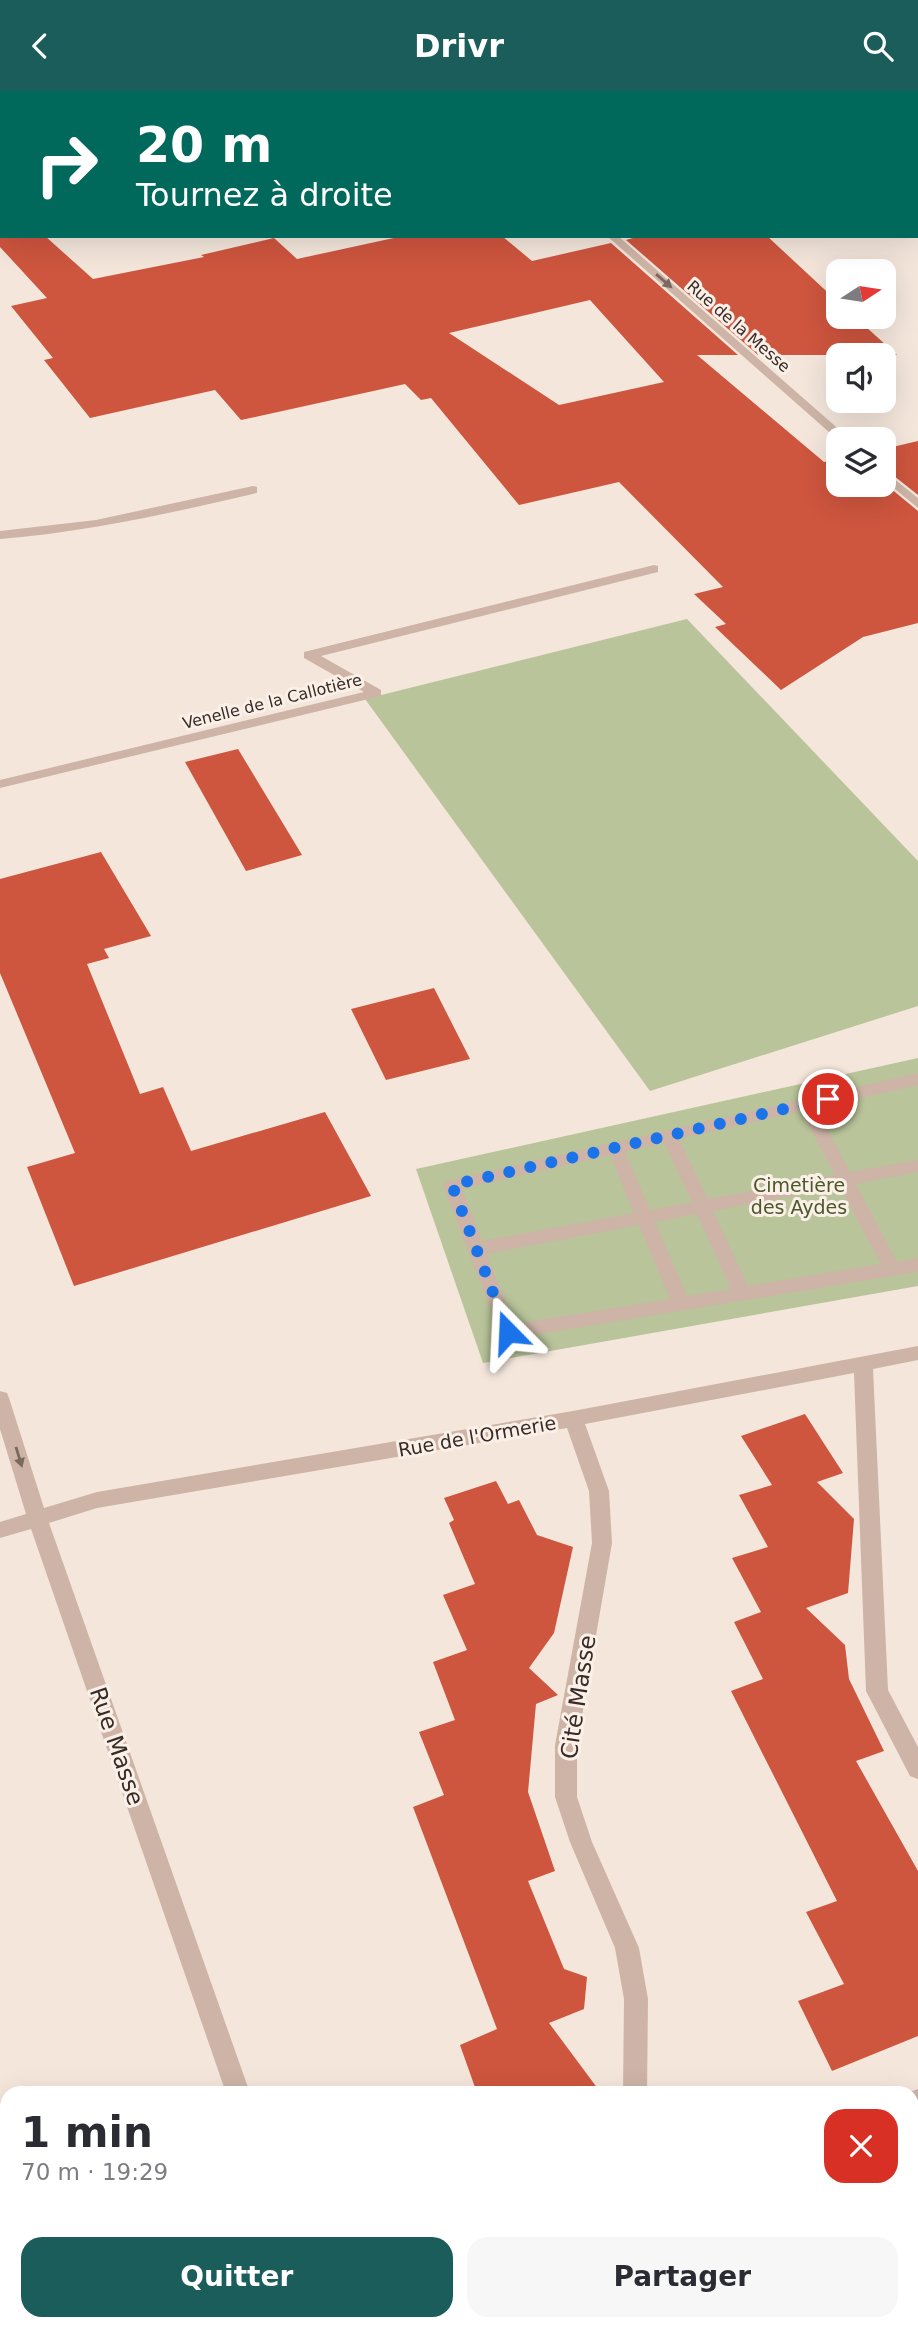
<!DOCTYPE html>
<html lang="fr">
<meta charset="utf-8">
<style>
body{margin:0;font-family:"DejaVu Sans",sans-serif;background:#f7f7f7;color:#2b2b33;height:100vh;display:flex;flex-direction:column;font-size:26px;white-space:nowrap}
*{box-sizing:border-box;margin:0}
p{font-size:23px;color:#7c7c81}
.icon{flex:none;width:38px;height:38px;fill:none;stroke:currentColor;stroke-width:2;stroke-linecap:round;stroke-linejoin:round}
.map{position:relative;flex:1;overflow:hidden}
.drawer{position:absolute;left:0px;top:1995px;width:919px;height:245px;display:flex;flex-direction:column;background:#fff;border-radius:21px 21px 0 0;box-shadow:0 7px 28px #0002}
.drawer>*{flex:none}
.hud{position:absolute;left:0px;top:0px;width:919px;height:147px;box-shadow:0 7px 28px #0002;background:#00695c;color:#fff;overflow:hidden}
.needle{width:46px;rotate:78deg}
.fabs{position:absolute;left:826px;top:168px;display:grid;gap:14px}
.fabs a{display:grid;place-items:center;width:70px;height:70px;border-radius:14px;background:#fff;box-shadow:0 7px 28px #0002;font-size:35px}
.pin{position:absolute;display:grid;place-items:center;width:60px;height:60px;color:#fff;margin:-30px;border:4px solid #fff;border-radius:50%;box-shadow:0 2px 7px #0007}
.me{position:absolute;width:77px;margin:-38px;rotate:339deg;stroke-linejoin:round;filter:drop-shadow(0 0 5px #0008)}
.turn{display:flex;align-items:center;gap:24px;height:147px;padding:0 21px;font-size:32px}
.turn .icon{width:91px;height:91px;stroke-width:2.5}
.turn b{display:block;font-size:49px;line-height:60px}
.round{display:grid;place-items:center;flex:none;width:74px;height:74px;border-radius:21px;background:#f7f7f7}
.headline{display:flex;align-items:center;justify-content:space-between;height:119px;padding:0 21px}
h1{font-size:42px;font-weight:600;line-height:52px}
.button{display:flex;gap:14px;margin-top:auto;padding:14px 21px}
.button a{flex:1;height:80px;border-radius:21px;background:#1a5d5b;color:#fff;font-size:28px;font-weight:600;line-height:80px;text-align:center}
.button a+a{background:#f7f7f7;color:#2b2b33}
header{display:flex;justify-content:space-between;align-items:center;height:91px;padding:0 21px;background:#1a5d5b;color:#fff;font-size:32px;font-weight:600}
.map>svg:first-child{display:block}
.green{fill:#b9c49a}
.building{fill:#ce553e;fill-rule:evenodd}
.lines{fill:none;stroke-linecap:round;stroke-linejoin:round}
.lane{fill:#cdb4a6;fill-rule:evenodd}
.street{fill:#cdb4a6;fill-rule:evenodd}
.secondary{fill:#a18277;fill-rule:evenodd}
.oneway{fill:#7b6960}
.route{stroke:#1a73e8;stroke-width:12;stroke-dasharray:0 21.6}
.labels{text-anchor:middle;stroke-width:6;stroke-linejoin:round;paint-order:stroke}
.far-street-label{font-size:16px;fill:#382b27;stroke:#fbf0e8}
.park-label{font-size:19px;fill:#4b5829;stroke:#fbf0e8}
.street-label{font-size:19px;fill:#382b27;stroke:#fbf0e8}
.near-street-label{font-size:23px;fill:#382b27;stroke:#fbf0e8}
</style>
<header><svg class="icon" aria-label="back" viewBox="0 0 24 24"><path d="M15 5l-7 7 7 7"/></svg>Drivr<svg class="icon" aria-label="search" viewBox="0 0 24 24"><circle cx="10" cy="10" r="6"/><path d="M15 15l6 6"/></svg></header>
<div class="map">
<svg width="918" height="2240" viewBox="0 0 918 2240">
<rect width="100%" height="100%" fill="#f4e6db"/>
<!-- green -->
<g class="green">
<path d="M687 528 918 770V915L650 1000 365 608Z"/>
<path d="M918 967V1195L483 1272 416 1078Z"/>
</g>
<!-- building -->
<g class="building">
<path d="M0 104 2 145H45L93 188 204 166 201 164 274 147 297 168 403 145H502L532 170 611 152 738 264H697L824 371 838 368V394L884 392 918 420V532L863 546 781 599 715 536 726 533 694 503 723 496 619 391 519 414 431 307 421 309 405 293 241 329 215 299 90 327 44 269 53 267 11 215 47 207 0 156ZM590 209 664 291 559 314 449 242Z"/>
<path d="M640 145H767L838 211V226H855L897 264H758L626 149Z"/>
<path d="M918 350V404L884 377V358Z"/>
<path d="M238 658 302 764 246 780 185 671Z"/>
<path d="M101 761 151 845 104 858 109 867 87 873 140 1003 163 996 191 1060 325 1021 371 1105 74 1195 27 1076 75 1062 0 882V788Z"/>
<path d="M434 897 470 968 386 989 351 918Z"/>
<path d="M805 1323 843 1382 817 1391 854 1428 848 1502 806 1517 845 1554 849 1588 884 1660 856 1670 918 1780V1945L832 1980 798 1910 844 1893 806 1821 837 1810 731 1600 763 1588 734 1531 761 1521 732 1467 768 1456 739 1404 772 1394 741 1345Z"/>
<path d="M496 1390 508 1413 519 1409 537 1444 573 1456 554 1542 529 1577 558 1604 536 1613 528 1701 555 1780 528 1790 564 1878 587 1886 584 1918 549 1932 601 2002H477L460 1954 497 1938 413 1716 444 1704 419 1641 455 1629 433 1571 467 1559 443 1504 475 1493 449 1432 454 1429 444 1407Z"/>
</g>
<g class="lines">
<!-- lane -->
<g class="lane">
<path d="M253 395 257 396V402C172 422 87 441 0 448V440L96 429Z"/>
<path d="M654 474 658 475V481L321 565 381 599V605L0 697V689L364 601 304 567V561Z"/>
<path d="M918 982V994L816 1017 850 1081 918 1069V1081L856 1093 897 1171 918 1167V1181L508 1248 501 1246 443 1094 446 1090ZM801 1020 835 1084 708 1108 679 1048ZM664 1052 692 1111 650 1119 625 1061ZM610 1064 634 1122 482 1150 462 1098ZM840 1096 881 1173 748 1195 713 1120ZM697 1123 731 1198 687 1205 655 1131ZM639 1134 670 1208 514 1233 487 1163Z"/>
</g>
<!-- street -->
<g class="street">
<rect x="917" y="74" width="1" height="6"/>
<path d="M607 145H618L850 348 838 349Z"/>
<path d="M884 380 918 407V417L884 389Z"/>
<path d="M918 1255V1269L873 1278 888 1599 918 1656V1688L910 1685 866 1600 854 1282 585 1333 609 1400 612 1452 577 1654V1706L592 1751 639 1857 648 1908 647 2002H623L624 1908 615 1857 570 1751 555 1706V1654L592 1452 589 1400 567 1337 97 1417 49 1432 250 2002H226L31 1438 0 1447V1431L26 1423 0 1338V1300L7 1302 9 1307 44 1417 97 1401 573 1320Z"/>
<path d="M918 1998V2022L912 2024V2002H907Z"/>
<path d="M305 2233H331L333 2240H307Z"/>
<path d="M345 2233H385L382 2240H342Z"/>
</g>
<!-- secondary -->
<g class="secondary">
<path d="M783 0H796L797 2H784Z"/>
<rect x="917" y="35" width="1" height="6"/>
</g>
</g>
<!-- one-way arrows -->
<defs><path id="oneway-solid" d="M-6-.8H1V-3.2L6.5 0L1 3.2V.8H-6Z" transform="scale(1.75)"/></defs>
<g class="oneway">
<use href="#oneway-solid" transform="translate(664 190) rotate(41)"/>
<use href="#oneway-solid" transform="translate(19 1366) rotate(73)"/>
</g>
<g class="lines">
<!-- route -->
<path class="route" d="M508 1241 452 1094 828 1008"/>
</g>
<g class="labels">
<!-- far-street labels -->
<g class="far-street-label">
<text transform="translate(739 235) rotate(41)" y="6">Rue de la Messe</text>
<text transform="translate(272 610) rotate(-14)" y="6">Venelle de la Callotière</text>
</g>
<!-- park labels -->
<g class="park-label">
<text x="799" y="1101">Cimetière<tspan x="799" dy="22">des Aydes</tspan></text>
</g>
<!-- street labels -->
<g class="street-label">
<text transform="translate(477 1345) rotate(-10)" y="7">Rue de l'Ormerie</text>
</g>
<!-- near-street labels -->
<g class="near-street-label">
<text transform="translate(578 1606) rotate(-81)" y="8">Cité Masse</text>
<text transform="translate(117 1655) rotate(71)" y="8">Rue Masse</text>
</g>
</g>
</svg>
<div class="fabs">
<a><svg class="needle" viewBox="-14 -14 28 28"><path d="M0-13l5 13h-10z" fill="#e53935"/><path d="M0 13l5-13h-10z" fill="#7c7c81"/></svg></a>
<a><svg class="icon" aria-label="sound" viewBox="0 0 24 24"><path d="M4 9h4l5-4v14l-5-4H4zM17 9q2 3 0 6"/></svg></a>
<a><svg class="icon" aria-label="layers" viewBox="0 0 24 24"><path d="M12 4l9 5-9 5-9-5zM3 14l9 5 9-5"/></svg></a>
</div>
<div class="pin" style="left:828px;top:1008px;background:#d93025"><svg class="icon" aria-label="arrive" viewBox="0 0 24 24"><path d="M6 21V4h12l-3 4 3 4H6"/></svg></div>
<svg class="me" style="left:508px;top:1241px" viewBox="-20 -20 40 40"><path d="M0-17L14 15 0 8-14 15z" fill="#1a73e8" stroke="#fff" stroke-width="4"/></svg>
<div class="hud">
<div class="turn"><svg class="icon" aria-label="right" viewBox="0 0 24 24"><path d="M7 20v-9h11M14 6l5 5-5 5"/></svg><div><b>20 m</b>Tournez à droite</div></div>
</div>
<section class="drawer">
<div class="headline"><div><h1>1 min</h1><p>70 m · 19:29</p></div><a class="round" style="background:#d93025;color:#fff"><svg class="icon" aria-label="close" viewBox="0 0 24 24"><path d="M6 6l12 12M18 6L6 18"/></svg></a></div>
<div class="button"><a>Quitter</a><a>Partager</a></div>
</section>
</div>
